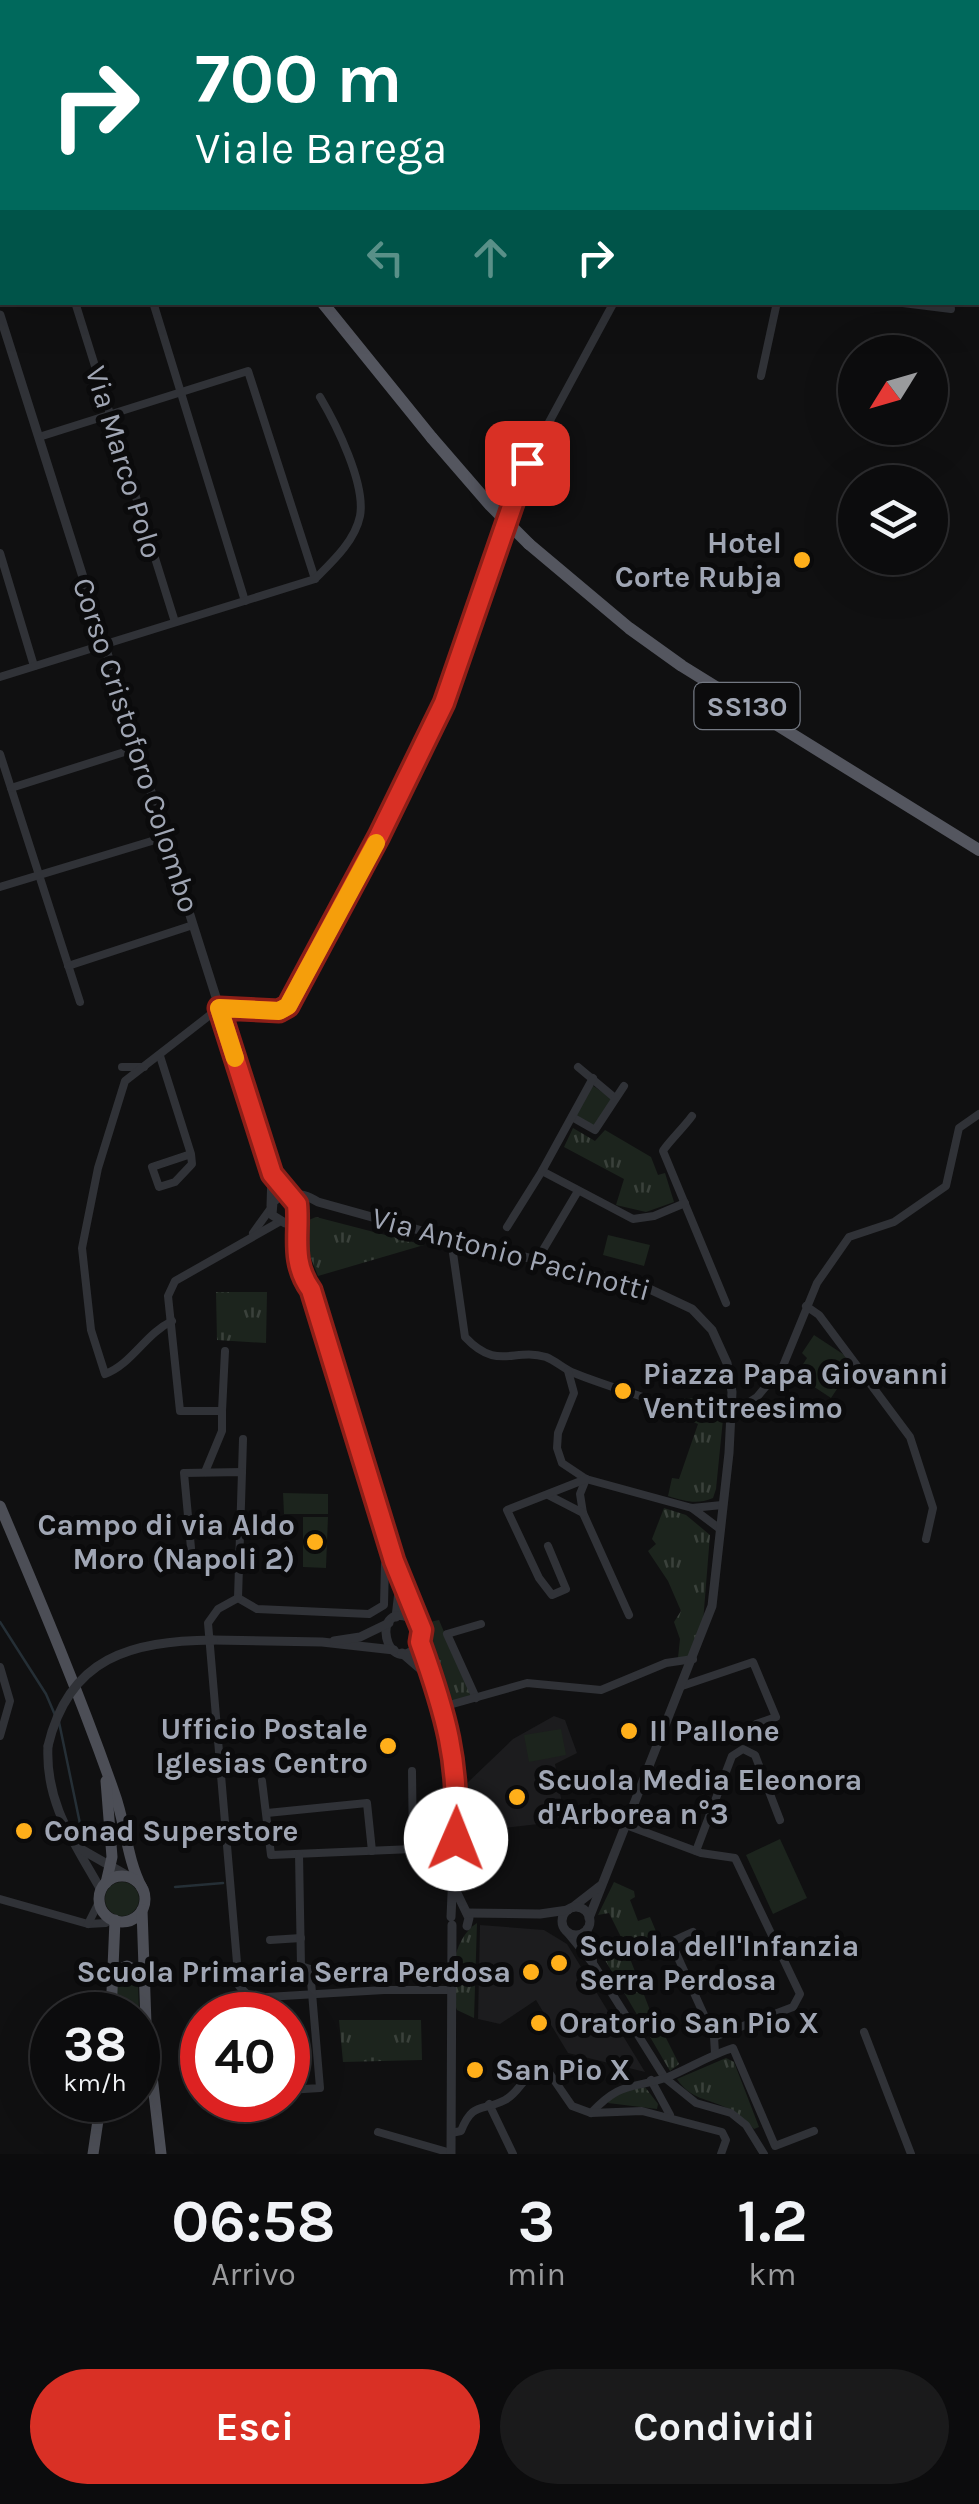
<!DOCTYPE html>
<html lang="it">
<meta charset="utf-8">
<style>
body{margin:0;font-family:Karla,sans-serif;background:#1a1a1b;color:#f1f3f6;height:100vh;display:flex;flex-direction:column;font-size:38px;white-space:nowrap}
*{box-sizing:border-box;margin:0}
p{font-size:32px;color:#9a9b9d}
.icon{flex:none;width:55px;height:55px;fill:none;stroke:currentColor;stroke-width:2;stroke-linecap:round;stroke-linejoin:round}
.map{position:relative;height:2154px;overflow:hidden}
.details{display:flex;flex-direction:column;background:#0c0c0d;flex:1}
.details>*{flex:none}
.hud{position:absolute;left:0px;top:0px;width:980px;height:305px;box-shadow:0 10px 40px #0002,0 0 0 2px #2c2c2e;background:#00695c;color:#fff;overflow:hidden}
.needle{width:65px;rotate:233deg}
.controls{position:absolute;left:838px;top:335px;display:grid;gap:20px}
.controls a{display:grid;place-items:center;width:110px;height:110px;border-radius:50%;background:#0c0c0d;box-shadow:0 10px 40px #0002,0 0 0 2px #2c2c2e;font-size:50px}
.speed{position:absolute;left:30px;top:1992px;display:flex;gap:20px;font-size:50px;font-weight:700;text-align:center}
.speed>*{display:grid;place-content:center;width:130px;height:130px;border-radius:50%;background:#0c0c0d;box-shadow:0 10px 40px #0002,0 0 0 2px #2c2c2e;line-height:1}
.speed small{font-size:25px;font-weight:400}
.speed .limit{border:15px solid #d22;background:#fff;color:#111}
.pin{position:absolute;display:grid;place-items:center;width:85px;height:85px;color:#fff;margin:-42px;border-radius:20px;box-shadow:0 5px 15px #0006}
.me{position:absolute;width:110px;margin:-55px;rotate:1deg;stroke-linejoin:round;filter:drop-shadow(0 0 8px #0008)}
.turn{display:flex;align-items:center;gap:35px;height:210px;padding:0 30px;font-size:45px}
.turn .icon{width:130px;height:130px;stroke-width:2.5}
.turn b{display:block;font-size:70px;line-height:85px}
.lanes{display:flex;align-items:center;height:95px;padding:0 30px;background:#0003;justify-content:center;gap:50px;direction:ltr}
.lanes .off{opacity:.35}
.eta{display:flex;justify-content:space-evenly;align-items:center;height:170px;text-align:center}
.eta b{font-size:60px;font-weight:700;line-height:70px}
.button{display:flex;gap:20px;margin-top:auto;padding:20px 30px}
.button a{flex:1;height:115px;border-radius:60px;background:#d93025;color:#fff;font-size:40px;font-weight:700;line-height:115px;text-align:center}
.button a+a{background:#1a1a1b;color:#f1f3f6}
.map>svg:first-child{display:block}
.built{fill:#1c1c1e}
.green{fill:#1c241d}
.park{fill:url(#park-tufts)}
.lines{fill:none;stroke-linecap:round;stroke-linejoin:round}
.stream{stroke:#252f36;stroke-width:2.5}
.minor{stroke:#303237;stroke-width:8}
.tertiary{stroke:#303237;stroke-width:9}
.primary{stroke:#4c4e56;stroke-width:11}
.trunk{stroke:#54565f;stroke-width:12}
.tertiary-bridge{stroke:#303237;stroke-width:9}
.trunk-bridge{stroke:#54565f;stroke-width:12}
.route-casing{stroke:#8d1f18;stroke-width:25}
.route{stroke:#d93025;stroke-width:18}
.slow{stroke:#f59e0b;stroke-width:18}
.poi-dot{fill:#ffaf1a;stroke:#0b0b0c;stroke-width:4}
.labels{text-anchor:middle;stroke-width:10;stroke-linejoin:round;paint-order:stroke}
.shield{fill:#0b0b0c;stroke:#737882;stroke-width:2.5}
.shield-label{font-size:28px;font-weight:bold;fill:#a0a6b4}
.street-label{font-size:30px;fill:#a0a6b4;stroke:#0b0b0c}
.poi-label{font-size:30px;font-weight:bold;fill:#a0a6b4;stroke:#0b0b0c;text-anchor:start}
</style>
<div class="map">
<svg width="979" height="2154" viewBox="0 0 979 2154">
<defs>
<pattern id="park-tufts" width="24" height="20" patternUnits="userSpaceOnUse" patternTransform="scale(2.5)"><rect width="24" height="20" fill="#1c241d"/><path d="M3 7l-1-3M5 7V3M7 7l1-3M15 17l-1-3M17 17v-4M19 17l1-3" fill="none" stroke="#3a413b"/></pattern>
</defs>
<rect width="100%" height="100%" fill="#101011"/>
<!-- built -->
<g class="built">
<path d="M554 1716 565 1720 577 1753 555 1764 565 1821 469 1832 463 1787 513 1739Z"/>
<path d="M480 1925 544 1930 567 1944 645 2072 568 2053 536 2000 500 2024 478 2019Z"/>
</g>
<!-- green -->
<g class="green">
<path d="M608 1235 650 1245 644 1266 603 1255Z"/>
<path d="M814 1335 849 1358 838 1376 843 1380 831 1398 796 1375 807 1358 802 1353Z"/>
<path d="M283 1493 328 1494V1514H284Z"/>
<path d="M303 1517H328L326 1568 303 1567Z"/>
<path d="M561 1729 566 1755 529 1762 524 1735Z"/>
<path d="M780 1839 807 1898 773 1914 746 1855Z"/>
<circle cx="122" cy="1899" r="17"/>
</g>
<!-- park -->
<g class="park">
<path d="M592 1085 612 1099 593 1127 575 1116Z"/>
<path d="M573 1128 595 1141 605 1130 651 1157 658 1175 665 1173 674 1202 646 1212 616 1205 624 1179 564 1147Z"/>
<path d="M316 1217 424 1245 318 1276 301 1233 304 1222Z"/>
<path d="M216 1292H267L266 1343 217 1340Z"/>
<path d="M684 1398 725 1399 716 1489 713 1498C696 1505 685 1501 668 1496L672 1478 679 1479 698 1424 682 1417Z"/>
<path d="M664 1508 686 1515 710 1535 703 1622 692 1657 678 1658 680 1639 674 1622 681 1611 668 1581 648 1551 656 1544 652 1539Z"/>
<path d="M439 1620 471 1696 443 1704 422 1642 421 1624Z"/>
<path d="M614 1882 634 1891 635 1897 630 1900 638 1921 650 1917 660 1941 629 1956 651 2013 656 2012 668 2032 666 2038 679 2064 670 2071 605 1960 627 1949 609 1913 598 1915Z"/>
<path d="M477 1923 474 2018 457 2010C446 1985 452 1939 477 1923Z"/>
<path d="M129 1971 136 1973 138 1981 140 2043H138V2015H115V1990L121 1973Z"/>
<path d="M339 2020H421L422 2060 343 2062Z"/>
<path d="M726 2058 734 2062 759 2127 754 2129C746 2121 738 2113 727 2108 707 2098 691 2100 677 2079Z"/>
<path d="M645 2087 658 2104 657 2109 608 2103 612 2094Z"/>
</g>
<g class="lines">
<!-- stream -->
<g class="stream">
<path d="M367 2V0"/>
<path d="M690 2V0"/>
<path d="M0 1622 46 1694 55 1715"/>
<path d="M59 1722 84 1843"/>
<path d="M175 1887 223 1883"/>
</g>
<!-- minor -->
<g class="minor">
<path d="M284 2 285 0"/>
<path d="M852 2 854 0"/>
<path d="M0 285 2 284"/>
<path d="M75 302 175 622"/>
<path d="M153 302 245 601"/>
<path d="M895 302 951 309"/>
<path d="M761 376 777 302"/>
<path d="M39 437 248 371 315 579"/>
<path d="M0 553 34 666"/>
<path d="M0 677 315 579C332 562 355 541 360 516 366 484 336 424 320 397"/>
<path d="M0 754 80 1002"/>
<path d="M11 788 137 748"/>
<path d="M0 887 165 837"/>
<path d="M68 966 193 925"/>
<path d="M160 1056 191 1154 192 1164 175 1182 159 1187 152 1167 191 1154"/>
<path d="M122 1067H144"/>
<path d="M578 1067 615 1098"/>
<path d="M692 1116C685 1126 666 1145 663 1151L726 1303"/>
<path d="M572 1117 595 1130 624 1086"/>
<path d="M542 1171 633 1219 654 1216 685 1203"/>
<path d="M507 1227 542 1171 593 1078"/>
<path d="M253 1233 271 1208"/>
<path d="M451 1239 465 1337C498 1372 513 1347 546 1357 556 1361 564 1369 574 1373 601 1384 629 1392 657 1402"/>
<path d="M537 1260 578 1191"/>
<path d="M806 1306 819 1315 910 1437 933 1508 926 1539"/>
<path d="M172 1321C145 1334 132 1364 105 1374L91 1330 82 1248 98 1168 125 1081 219 1008 279 1011 288 1006 379 836 445 703 527 463 614 302"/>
<path d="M568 1371 574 1393 558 1433 557 1448 562 1463 586 1479 692 1508 722 1505"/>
<path d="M222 1411 225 1351"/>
<path d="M731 1414 757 1397 783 1366 817 1283 849 1237 894 1222 946 1186 959 1128 979 1114"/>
<path d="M205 1472 222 1431V1411H180L168 1296 175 1281 279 1222"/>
<path d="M242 1472 243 1439"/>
<path d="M586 1479 580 1494 583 1513 629 1615"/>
<path d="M548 1495 583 1513"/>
<path d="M692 1508 720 1529"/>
<path d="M548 1546 566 1589 552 1595 539 1578 507 1510 586 1479"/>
<path d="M191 1548 184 1473 242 1472 238 1598 257 1609 369 1614 384 1605 385 1564 393 1561"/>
<path d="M238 1598 218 1609 208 1623 239 1986 251 1998 384 1990H450"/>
<path d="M0 1667 10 1701 0 1736"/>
<path d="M682 1686 753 1662 776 1717 756 1724"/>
<path d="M476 1698 447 1634 481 1624"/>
<path d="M442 1707 527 1683 601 1690 666 1663 693 1659"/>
<path d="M412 1771 413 1849"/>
<path d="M262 1781 271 1855 413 1849 455 1851"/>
<path d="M267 1813 367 1803 372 1851"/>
<path d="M626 1825 701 1853 735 1858 800 1994 793 2007 714 2037"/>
<path d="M696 1851 732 1756 743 1749 755 1755 780 1820"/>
<path d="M0 1899 88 1924 106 1923 111 1918"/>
<path d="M88 1924 100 1900"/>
<path d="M587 1929 593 1961"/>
<path d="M566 1931 594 1965 665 2078 696 2103 731 2113 746 2125 764 2154"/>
<path d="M693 1932 671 1942 714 2037 715 2053"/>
<path d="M270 1940 301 1938"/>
<path d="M864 2032 911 2154"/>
<path d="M651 2080 670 2115"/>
<path d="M288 2090 320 2088 310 1969 301 1966 299 1854"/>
<path d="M489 2104 513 2154"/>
<path d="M240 2113 263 2110 262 2100"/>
<path d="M591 2113C622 2080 631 2090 668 2077 690 2068 710 2055 733 2048L775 2146 814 2131"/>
<path d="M378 2132 451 2153"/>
<path d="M451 2133 461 2131C473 2101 482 2112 505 2100 524 2090 522 2068 550 2074L572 2106 591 2113 642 2111 722 2132 726 2140 721 2154"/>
</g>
<!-- tertiary -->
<g class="tertiary">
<path d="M0 315 272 1174 271 1206"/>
<path d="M273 1176 297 1203C300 1232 290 1261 311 1289L393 1561 422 1630 421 1642 452 1744 457 1781 451 1917"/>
<path d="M288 1196 279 1197 273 1202 272 1215 285 1223 296 1216"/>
<path d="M289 1196C301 1193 308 1196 318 1202L451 1239 643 1286 692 1309 712 1330 727 1363 732 1392 729 1453 712 1606 589 1918"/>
<path d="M396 1617 400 1583"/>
<path d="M416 1621C366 1593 386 1687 421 1642"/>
<path d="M213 1640 322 1642 394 1650"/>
<path d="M334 1641 360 1637 389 1623"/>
<path d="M402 1653 431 1678"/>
<path d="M48 1746C45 1803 74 1842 101 1890"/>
<path d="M79 1848 128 1876"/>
<path d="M455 1889 469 1918 467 1926"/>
<path d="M573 1907 600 1886"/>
<circle cx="576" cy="1921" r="14"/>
<path d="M467 1913 540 1914 568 1910"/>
<path d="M451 2154 452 1925"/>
</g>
<!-- primary -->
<g class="primary">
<path d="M0 1506C40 1600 80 1695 114 1792 126 1824 126 1857 142 1888"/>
<path d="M106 1781 112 1857 106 1883"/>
<circle cx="122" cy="1899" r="23"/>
<path d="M142 1910 146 2024 161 2154"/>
<path d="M115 1981 119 1970 127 1966 137 1971 141 1979"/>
<path d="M111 2015 115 1920"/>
<path d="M93 2154 101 2100"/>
</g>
<!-- trunk -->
<g class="trunk">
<path d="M75 0 77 2"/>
<path d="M322 302 432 438"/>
<path d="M529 544 629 628 682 666 979 850"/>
</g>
<!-- tertiary-bridge -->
<path class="tertiary-bridge" d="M48 1746C69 1657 131 1641 213 1640"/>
<!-- trunk-bridge -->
<path class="trunk-bridge" d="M432 438 490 505 529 544"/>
</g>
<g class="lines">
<defs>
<path id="route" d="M456 1839C459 1760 446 1715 420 1642L422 1630 394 1561 311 1290C290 1261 300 1233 297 1204L272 1174 219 1008 279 1011 288 1006 379 836 444 703 527 463"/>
</defs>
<!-- route casing -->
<use href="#route" class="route-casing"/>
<!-- route -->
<use href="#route" class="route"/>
<!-- slow -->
<path class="slow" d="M235 1058 219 1008 279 1011 288 1006 376 843"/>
</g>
<!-- markers -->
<g class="poi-dot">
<circle cx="802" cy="560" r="10"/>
<circle cx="623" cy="1391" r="10"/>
<circle cx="315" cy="1542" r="10"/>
<circle cx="629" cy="1731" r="10"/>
<circle cx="388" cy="1746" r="10"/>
<circle cx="517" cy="1797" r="10"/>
<circle cx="24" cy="1831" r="10"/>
<circle cx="559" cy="1963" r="10"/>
<circle cx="531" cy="1972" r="10"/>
<circle cx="539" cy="2023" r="10"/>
<circle cx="475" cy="2070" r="10"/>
</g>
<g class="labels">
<!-- shield labels -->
<rect class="shield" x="694.5" y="683" width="105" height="46" rx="8"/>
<g class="shield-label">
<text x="747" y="716">SS130</text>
</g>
<!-- street labels -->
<g class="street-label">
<text transform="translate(124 462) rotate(73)" y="10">Via Marco Polo</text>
<text transform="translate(136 745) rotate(72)" y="10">Corso Cristoforo Colombo</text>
<text transform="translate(511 1254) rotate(15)" y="10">Via Antonio Pacinotti</text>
</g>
<!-- poi labels -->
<g class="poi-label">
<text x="782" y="553" text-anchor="end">Hotel<tspan x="782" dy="34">Corte Rubja</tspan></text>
<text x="643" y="1384">Piazza Papa Giovanni<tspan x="643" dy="34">Ventitreesimo</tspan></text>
<text x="295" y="1535" text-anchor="end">Campo di via Aldo<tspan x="295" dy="34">Moro (Napoli 2)</tspan></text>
<text x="368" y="1739" text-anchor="end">Ufficio Postale<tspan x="368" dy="34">Iglesias Centro</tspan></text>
<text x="649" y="1741">Il Pallone</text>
<text x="537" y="1790">Scuola Media Eleonora<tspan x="537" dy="34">d'Arborea n°3</tspan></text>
<text x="44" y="1841">Conad Superstore</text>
<text x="579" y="1956">Scuola dell'Infanzia<tspan x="579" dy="34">Serra Perdosa</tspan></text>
<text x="511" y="1982" text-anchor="end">Scuola Primaria Serra Perdosa</text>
<text x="559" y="2033">Oratorio San Pio X</text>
<text x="495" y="2080">San Pio X</text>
</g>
</g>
</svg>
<div class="controls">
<a><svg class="needle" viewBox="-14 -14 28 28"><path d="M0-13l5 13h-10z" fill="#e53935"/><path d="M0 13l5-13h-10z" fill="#9a9b9d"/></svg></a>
<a><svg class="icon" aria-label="layers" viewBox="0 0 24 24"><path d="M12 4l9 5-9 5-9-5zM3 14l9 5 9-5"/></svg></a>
</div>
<div class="speed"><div>38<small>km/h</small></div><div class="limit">40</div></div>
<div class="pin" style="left:527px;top:463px;background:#d93025"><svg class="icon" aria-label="arrive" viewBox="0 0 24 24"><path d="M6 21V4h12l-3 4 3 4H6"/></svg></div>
<svg class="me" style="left:456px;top:1839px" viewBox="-20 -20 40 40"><circle r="19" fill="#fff"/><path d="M0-13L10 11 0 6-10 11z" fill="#d93025"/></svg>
<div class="hud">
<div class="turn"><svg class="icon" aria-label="right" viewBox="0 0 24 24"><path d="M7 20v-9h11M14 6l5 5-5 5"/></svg><div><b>700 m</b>Viale Barega</div></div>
<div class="lanes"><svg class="icon off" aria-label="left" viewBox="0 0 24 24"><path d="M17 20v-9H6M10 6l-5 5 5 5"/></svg><svg class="icon off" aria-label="ahead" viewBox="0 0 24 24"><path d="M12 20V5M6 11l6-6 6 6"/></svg><svg class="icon" aria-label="right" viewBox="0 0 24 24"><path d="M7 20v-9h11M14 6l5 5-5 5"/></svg></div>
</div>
</div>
<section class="details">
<div class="eta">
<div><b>06:58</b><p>Arrivo</p></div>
<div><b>3</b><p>min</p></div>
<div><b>1.2</b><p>km</p></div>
</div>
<div class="button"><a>Esci</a><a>Condividi</a></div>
</section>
